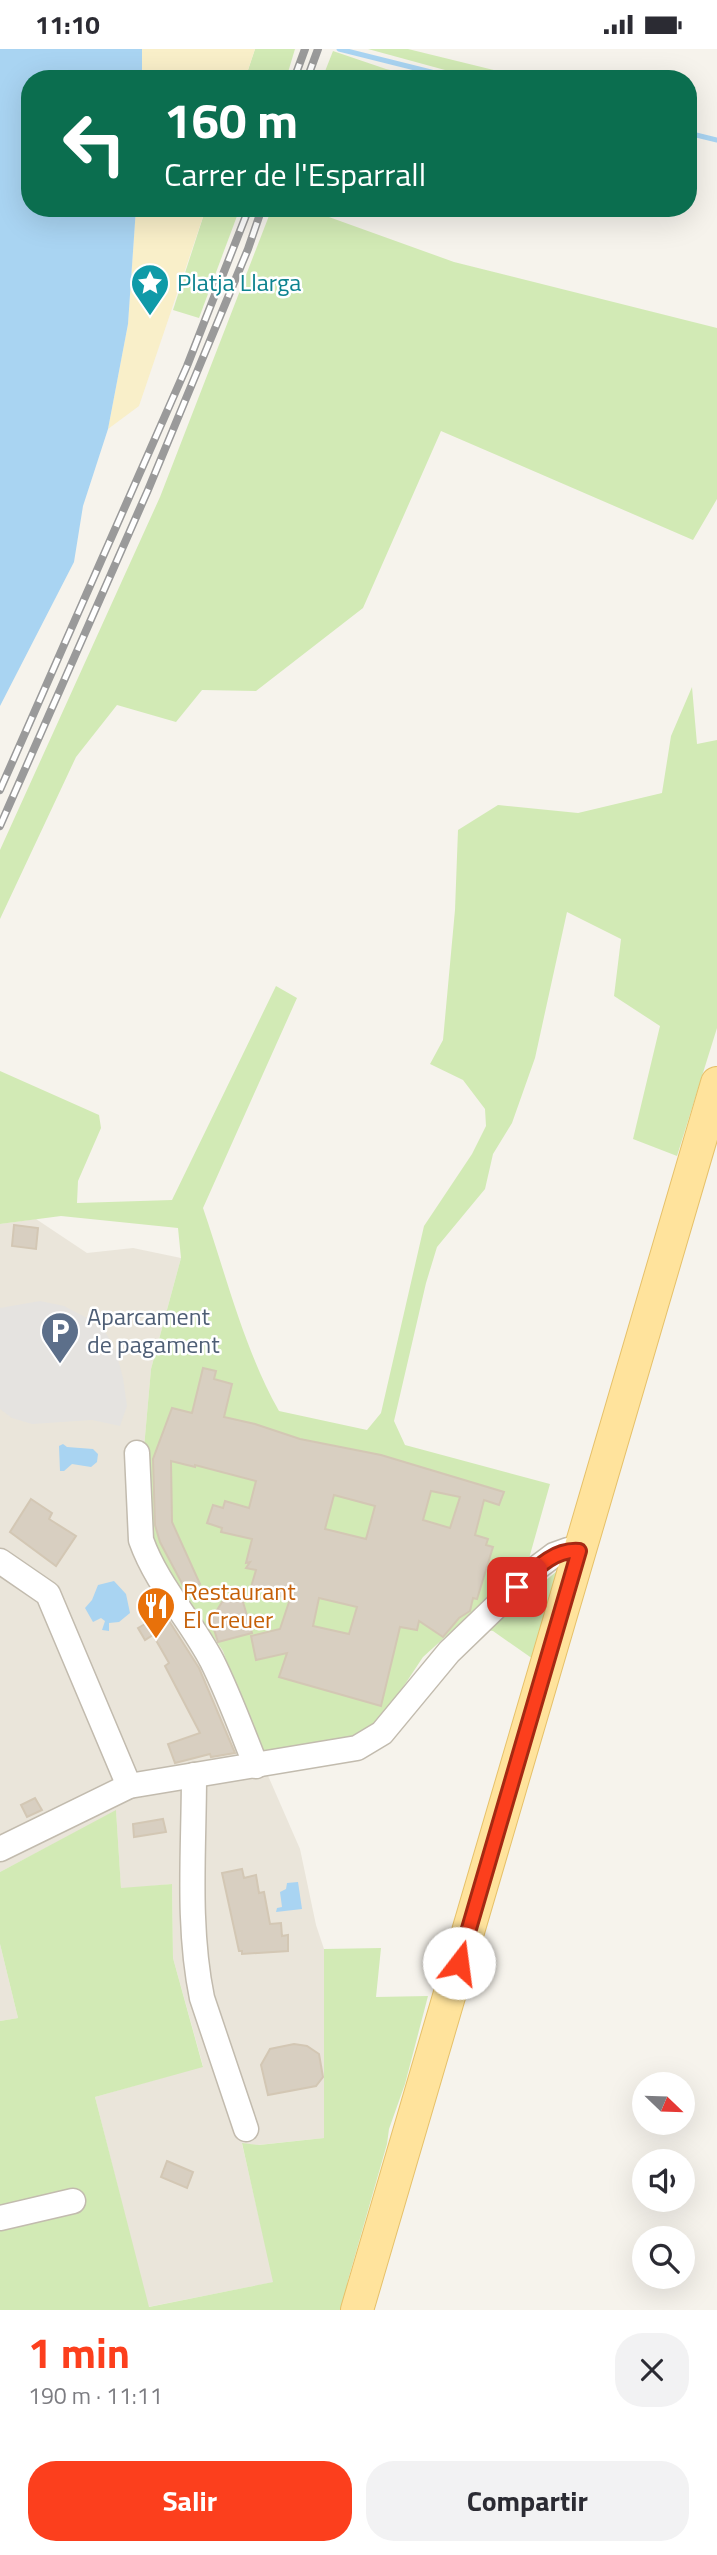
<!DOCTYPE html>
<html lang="es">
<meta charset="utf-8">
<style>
body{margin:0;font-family:"Titillium Web",sans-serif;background:#f2f2f3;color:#2b2b33;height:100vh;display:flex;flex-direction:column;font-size:26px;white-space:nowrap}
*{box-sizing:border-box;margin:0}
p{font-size:23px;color:#7c7c81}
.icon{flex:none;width:38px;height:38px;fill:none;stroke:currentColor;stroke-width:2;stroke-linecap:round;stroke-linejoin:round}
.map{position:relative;height:2261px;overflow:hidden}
.drawer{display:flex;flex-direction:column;background:#fff;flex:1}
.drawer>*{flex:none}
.banner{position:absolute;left:21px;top:21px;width:676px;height:147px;border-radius:28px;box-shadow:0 7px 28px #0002;background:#0b6e4f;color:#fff;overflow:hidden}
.needle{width:46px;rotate:113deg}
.controls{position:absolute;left:632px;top:2023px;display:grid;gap:14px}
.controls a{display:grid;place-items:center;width:63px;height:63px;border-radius:50%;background:#fff;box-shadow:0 7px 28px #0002;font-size:35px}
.pin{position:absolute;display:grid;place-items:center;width:60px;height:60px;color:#fff;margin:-30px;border-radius:14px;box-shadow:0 4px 10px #0006}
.me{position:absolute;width:77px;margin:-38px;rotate:15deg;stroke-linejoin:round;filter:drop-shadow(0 0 5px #0008)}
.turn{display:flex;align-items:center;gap:24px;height:147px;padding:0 28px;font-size:32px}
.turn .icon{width:91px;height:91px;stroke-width:2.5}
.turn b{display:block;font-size:49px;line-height:60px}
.round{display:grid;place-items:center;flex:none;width:74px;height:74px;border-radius:28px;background:#f2f2f3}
.overview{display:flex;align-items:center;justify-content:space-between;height:119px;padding:0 28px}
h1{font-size:42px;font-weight:700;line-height:52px;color:#fc3f1d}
.primary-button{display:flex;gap:14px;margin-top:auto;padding:14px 28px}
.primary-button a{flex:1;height:80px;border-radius:28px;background:#fc3f1d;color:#fff;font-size:28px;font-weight:700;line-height:80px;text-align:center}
.primary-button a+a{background:#f2f2f3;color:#2b2b33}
.status{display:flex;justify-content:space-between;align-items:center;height:49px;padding:0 35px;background:#fff;direction:ltr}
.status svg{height:19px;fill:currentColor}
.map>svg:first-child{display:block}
.residential{fill:#eae5da}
.green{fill:#d2eab5}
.sand{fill:#f9efc9}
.parking{fill:#e5e3e0}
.water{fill:#a9d4f2}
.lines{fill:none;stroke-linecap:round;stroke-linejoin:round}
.stream{stroke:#a9d4f2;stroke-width:5}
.building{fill:#d8cfc1;stroke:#d3c7b4;stroke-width:2;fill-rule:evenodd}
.minor-casing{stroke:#c2bbae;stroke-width:27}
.major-casing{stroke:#e6c16a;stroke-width:34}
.minor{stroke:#fff;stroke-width:24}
.major{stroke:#ffe39c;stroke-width:32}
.rail-casing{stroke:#9a9a9a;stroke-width:8}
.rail{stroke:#fff;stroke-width:5;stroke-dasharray:16;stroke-linecap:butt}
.route-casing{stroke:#a42913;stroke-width:18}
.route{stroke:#fc3f1d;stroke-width:12}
.labels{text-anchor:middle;stroke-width:5;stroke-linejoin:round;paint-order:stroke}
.culture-label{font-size:24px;fill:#0d838f;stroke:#fff;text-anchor:start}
.service-label{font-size:24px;fill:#4e5e75;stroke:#fff;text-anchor:start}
.food-label{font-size:24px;fill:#c56008;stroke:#fff;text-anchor:start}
</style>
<div class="status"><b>11:10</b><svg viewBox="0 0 49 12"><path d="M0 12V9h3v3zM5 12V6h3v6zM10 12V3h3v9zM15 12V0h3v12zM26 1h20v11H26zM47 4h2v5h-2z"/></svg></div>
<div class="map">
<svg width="717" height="2261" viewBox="0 0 717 2261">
<rect width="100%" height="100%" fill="#f6f3ec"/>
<!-- residential -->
<g class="residential">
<path d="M36 1170 87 1204 133 1199 181 1209 151 1320 143 1410 176 1536 223 1602 259 1706 300 1800 316 1876 324 1900V2089L258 2096 242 2095 274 2233 148 2258 95 2048 203 2017 173 1909 172 1835 121 1840 116 1762 0 1823V1175Z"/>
<path d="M0 1895 18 1969 0 1972Z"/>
</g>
<!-- green -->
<g class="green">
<path d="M255 0H295L286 30H245Z"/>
<path d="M368 0H408L530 30H478Z"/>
<path d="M333 2 386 20 431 30H378L368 26 348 30H322Z"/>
<path d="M206 159H240L199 269 173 261Z"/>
<path d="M272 159H312L315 163 454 213 717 279V450L693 491 441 382 363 559 256 642 202 641 176 673 117 656 76 708 0 870V801L160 448Z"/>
<path d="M692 638 697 695 717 691V979L677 1107 633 1090 660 977 614 947 621 890 567 863 535 1009 512 1074 493 1105 485 1140 437 1198 426 1234 394 1372 405 1396 550 1435 528 1513 423 1608 376 1679 362 1688 259 1706 223 1602 148 1492 143 1410 151 1320 181 1209 178 1179 61 1167 0 1175V1022L99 1066 101 1079 78 1132 77 1154 172 1151 276 937 297 949 203 1159C226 1226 244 1300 279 1362L367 1381 381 1364 424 1177 472 1105 486 1077 485 1060 463 1031 430 1015 443 991 455 861 458 781 498 756 578 764 662 744 671 687Z"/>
<path d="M557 1522 533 1610 493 1582 486 1581Z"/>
<path d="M116 1761 121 1839 172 1835 173 1909 203 2018 95 2048 149 2258 273 2233 242 2094 259 2096 324 2089V1900L381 1899 376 1948 428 1947 405 2035 389 2080 387 2095 348 2231 343 2261H0V1972L18 1969 0 1895V1823Z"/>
</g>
<!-- sand -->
<g class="sand">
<path d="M142 0H255L245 30H142Z"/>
<path d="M136 159H206L139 357 108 380 128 275Z"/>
</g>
<!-- parking -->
<path class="parking" d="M40 1252 64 1257 87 1269 106 1284 116 1303 123 1329 127 1357 120 1377 92 1371 32 1375 12 1369 0 1360V1259Z"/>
<!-- water -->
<g class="water">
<path d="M0 0H142V30H30V159H136L128 275 108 380 83 457 74 513 0 657Z"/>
<path d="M63 1395 67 1398 93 1400 98 1405 97 1413 91 1418 72 1415 64 1422H60L59 1397Z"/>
<path d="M114 1532 126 1545 130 1564 119 1573 109 1574V1582L102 1581 105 1572 101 1569 93 1573 85 1559 92 1551 98 1536Z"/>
<path d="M298 1833 302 1860 276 1863 277 1859 282 1858 280 1843 286 1840 287 1834Z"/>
</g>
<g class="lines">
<!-- stream -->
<g class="stream">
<path d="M339 0 459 30"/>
<path d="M688 84 717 91"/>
</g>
</g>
<!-- building -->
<g class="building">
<path d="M14 1176 38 1179 36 1200 12 1197Z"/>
<path d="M203 1319 216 1322 214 1330 232 1335 224 1368 255 1375 300 1390 381 1406 504 1443 499 1456 484 1451 475 1486 488 1490 486 1496 493 1498 477 1550 473 1549 470 1562 459 1569 443 1588 419 1572 417 1581 400 1578 381 1657 279 1628 287 1604 256 1611 251 1587 280 1580 290 1550 251 1538 256 1521 246 1519 250 1513 246 1514 252 1490 221 1483 222 1479 207 1474 213 1456 223 1459 225 1452 249 1459 256 1432 195 1416V1418L171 1412 172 1473 200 1535 186 1542 160 1493 155 1476 153 1410 172 1359 192 1364ZM431 1442 460 1448 450 1479 423 1471ZM334 1446 375 1457 366 1490 325 1480ZM319 1549 357 1558 349 1585 313 1577Z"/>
<path d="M31 1450 52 1464 49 1470 76 1487 56 1517 10 1483Z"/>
<path d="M241 1546 252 1584 218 1593 211 1571 222 1553Z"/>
<path d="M164 1564 199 1619 235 1704 211 1708 210 1705 175 1714 168 1695 200 1684 165 1617 169 1614 153 1586 145 1591 138 1579Z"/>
<path d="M35 1749 42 1761 27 1768 21 1756Z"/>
<path d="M163 1770 166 1783 134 1788 133 1775Z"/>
<path d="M242 1820 244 1829 256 1826 259 1844 264 1843 270 1875 281 1874 282 1887 288 1886V1902L242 1905V1902H239L222 1824Z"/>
<path d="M294 1995 307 1997 319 2005 323 2028 316 2037 268 2046 261 2016 270 2000Z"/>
<path d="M167 2112 193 2123 187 2139 161 2128Z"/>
</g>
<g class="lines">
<defs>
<g id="minor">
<path d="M137 1404 141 1491C157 1536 190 1570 212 1612 229 1646 242 1682 256 1717"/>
<path d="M0 1512 48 1545 129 1737"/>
<path d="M194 1726C194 1800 187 1876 202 1949L246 2080"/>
<path d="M0 1800 129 1737 357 1699 382 1684 449 1603 534 1521 554 1506 568 1501 579 1502"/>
<path d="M0 2169 73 2152"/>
</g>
<path id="major" d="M357 2261 717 1034"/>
</defs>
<!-- minor casing -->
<use href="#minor" class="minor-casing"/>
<!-- major casing -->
<use href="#major" class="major-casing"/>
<!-- minor -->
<use href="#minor" class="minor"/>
<!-- major -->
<use href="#major" class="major"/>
<defs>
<g id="rail">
<path d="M294 30 305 0"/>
<path d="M307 30 318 0"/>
<path d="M0 741 187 317 249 159"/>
<path d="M0 777 148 441 248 200 262 159"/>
</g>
</defs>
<!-- rail casing -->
<use href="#rail" class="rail-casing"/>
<!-- rail -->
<use href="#rail" class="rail"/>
</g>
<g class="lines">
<defs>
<path id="route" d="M459 1914 579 1502C553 1500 535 1521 517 1538"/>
</defs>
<!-- route casing -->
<use href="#route" class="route-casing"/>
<!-- route -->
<use href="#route" class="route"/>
</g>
<!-- icons -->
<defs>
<symbol id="sight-pin" viewBox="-11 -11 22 30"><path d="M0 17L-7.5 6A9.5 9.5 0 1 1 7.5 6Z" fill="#0f9aa8" stroke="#fff"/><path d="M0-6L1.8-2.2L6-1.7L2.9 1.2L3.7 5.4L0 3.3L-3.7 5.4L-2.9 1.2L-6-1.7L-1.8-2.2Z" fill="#fff"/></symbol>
<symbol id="parking-pin" viewBox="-11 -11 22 30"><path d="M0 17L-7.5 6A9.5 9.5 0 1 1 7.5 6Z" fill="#5c6f8a" stroke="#fff"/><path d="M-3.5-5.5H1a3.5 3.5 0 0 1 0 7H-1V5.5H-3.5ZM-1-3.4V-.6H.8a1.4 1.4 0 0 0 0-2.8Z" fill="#fff"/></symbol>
<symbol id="restaurant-pin" viewBox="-11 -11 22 30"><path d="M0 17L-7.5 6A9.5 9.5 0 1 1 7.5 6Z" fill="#e8710a" stroke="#fff"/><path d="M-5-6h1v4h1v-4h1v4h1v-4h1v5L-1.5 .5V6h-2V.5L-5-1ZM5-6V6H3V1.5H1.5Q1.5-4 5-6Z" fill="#fff"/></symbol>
</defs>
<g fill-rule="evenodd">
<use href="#sight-pin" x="128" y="212" width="44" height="60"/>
<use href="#parking-pin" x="38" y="1260" width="44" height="60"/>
<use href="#restaurant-pin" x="134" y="1535" width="44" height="60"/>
</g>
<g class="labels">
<!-- culture labels -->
<g class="culture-label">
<text x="177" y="242">Platja Llarga</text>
</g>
<!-- service labels -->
<g class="service-label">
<text x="87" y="1276">Aparcament<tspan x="87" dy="28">de pagament</tspan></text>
</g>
<!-- food labels -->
<g class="food-label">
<text x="183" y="1551">Restaurant<tspan x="183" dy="28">El Creuer</tspan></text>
</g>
</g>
</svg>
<div class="controls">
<a><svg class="needle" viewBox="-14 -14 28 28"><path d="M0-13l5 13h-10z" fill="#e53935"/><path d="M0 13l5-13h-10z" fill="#7c7c81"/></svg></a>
<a><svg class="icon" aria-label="sound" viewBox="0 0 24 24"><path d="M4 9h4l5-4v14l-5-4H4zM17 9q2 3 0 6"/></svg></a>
<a><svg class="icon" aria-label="search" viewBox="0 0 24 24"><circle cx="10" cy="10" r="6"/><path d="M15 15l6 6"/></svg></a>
</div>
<div class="pin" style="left:517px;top:1538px;background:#d93025"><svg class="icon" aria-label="arrive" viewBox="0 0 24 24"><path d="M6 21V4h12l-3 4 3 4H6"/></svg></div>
<svg class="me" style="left:459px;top:1914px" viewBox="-20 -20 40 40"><circle r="19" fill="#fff"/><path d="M0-13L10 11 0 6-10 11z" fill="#fc3f1d"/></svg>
<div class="banner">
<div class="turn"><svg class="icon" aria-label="left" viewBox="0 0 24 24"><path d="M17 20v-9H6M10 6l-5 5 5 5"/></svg><div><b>160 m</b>Carrer de l'Esparrall</div></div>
</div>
</div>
<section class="drawer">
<div class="overview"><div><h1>1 min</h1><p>190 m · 11:11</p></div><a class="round"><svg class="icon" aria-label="close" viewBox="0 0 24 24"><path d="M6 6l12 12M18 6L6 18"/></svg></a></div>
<div class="primary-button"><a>Salir</a><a>Compartir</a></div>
</section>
